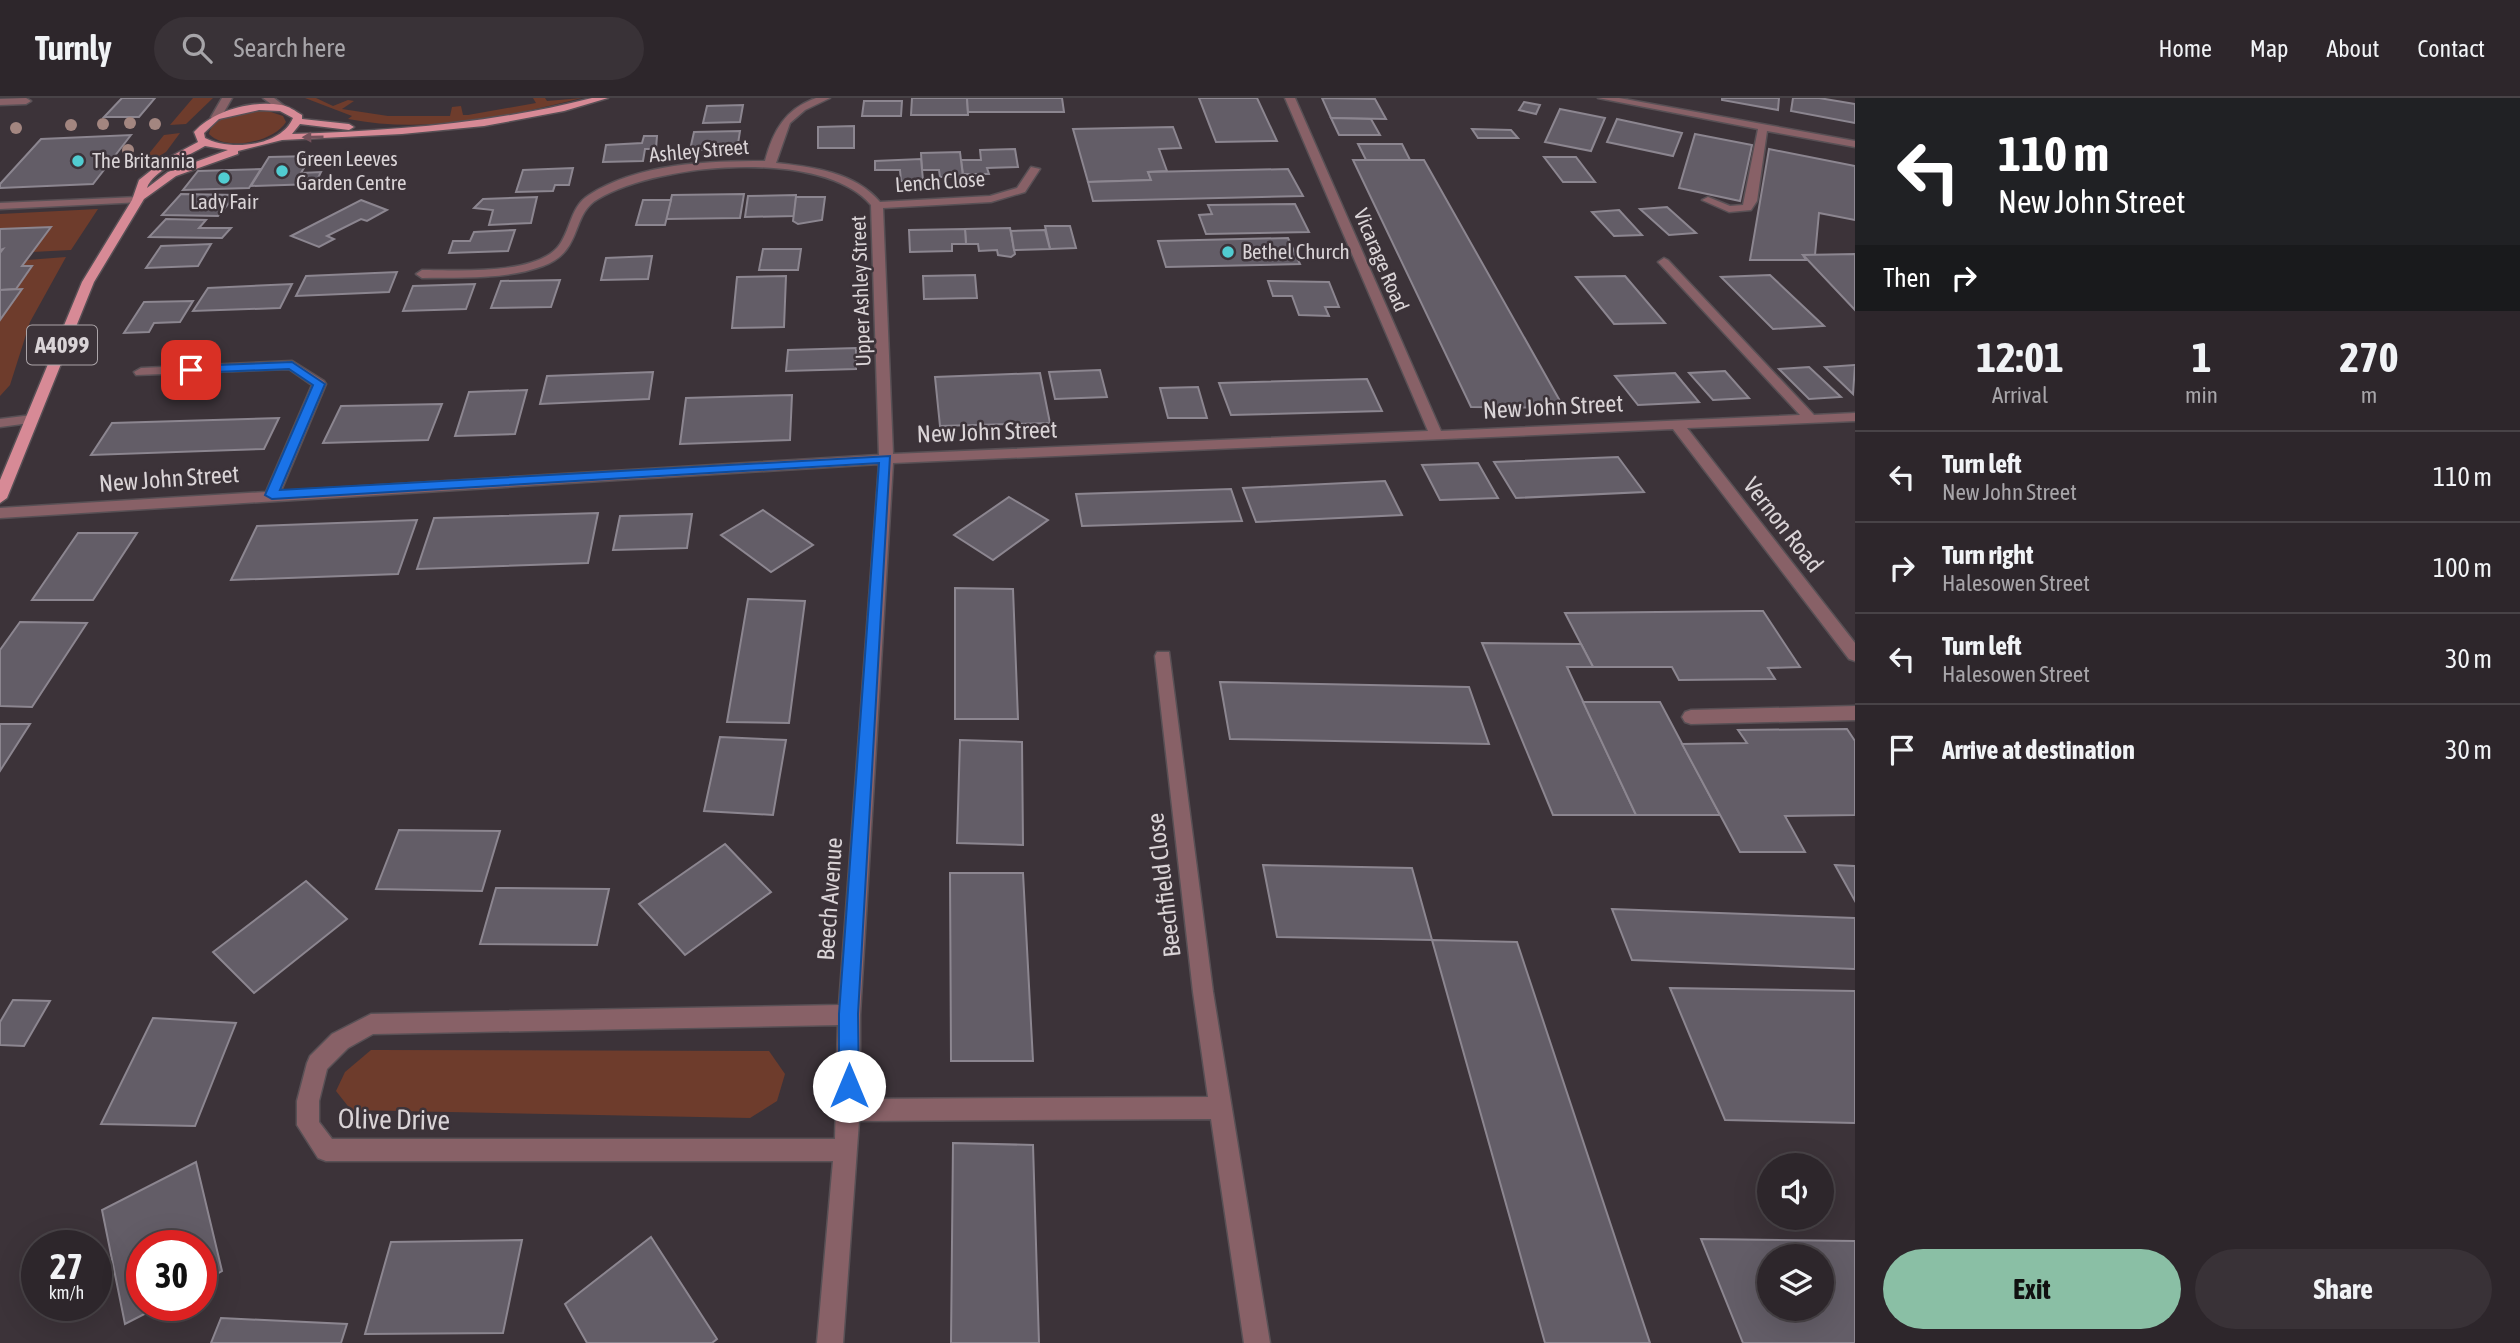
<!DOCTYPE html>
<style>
body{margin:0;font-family:"Asap Condensed",sans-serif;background:#393237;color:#f1f3f6;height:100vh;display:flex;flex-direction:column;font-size:26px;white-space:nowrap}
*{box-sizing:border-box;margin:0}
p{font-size:23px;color:#a7a5a9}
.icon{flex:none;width:38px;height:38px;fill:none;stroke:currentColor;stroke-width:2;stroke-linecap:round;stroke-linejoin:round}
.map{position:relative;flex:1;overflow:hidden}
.panel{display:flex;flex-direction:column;background:#2d262b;width:665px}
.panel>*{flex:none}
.hud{background:#202124;color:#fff;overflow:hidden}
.buttons{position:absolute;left:1757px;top:1055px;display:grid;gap:14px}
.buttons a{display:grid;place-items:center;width:77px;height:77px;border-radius:50%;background:#2d262b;box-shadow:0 7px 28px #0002,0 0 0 2px #484347;font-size:35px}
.speed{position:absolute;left:21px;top:1132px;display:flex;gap:14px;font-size:35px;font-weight:700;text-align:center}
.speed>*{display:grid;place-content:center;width:91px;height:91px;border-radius:50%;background:#2d262b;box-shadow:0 7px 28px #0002,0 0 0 2px #484347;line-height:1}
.speed small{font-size:18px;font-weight:400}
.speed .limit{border:10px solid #d22;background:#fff;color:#111}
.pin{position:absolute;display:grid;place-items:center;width:60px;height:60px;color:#fff;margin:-30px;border-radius:14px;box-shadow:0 4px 10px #0006}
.me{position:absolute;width:77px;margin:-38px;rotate:0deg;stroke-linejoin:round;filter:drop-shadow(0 0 5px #0008)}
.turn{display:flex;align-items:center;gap:24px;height:147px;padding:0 28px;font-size:32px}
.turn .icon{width:91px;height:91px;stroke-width:2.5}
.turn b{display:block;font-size:49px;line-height:60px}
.then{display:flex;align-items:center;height:66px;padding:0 28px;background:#0003;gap:14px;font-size:26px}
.eta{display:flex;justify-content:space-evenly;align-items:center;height:119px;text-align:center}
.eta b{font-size:42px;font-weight:700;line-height:49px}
.action{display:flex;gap:14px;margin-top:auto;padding:14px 28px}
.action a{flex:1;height:80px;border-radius:42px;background:#8abfa5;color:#111;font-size:28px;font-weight:700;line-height:80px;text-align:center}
.action a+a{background:#393237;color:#f1f3f6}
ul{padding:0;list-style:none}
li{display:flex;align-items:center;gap:21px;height:91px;padding:0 28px;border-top:2px solid #484347}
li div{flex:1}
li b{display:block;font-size:26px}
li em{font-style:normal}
header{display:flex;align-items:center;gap:42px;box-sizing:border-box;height:98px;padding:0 35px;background:#2d262b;border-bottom:2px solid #484347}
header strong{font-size:33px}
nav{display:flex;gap:38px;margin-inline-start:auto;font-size:24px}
.search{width:490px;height:63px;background:#393237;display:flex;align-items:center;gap:18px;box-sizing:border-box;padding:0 24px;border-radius:38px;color:#a7a5a9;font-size:26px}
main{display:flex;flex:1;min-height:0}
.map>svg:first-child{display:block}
.green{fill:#6e3c2c}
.building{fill:#635d67;stroke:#8c8690;stroke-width:2;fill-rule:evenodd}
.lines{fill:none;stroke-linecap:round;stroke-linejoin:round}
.minor-casing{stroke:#585055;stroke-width:3}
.major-casing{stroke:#585055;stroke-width:3}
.minor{fill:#886167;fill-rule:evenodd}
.major{fill:#d78a96;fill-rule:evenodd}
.tree{fill:#a38680}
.oneway{fill:#72515a}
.route{fill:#1a73e8;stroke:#114b97;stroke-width:2}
.poi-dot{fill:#51ccd1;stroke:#3c3339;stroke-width:2.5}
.labels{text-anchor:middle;stroke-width:5;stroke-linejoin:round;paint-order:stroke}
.far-street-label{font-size:21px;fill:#dad4d7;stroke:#3c3339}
.far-poi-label{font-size:21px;fill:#dad4d7;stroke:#3c3339;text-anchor:start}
.shield{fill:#3c3339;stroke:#aba4a8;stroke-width:2}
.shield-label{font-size:23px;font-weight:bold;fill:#dad4d7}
.street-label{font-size:24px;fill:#dad4d7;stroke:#3c3339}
.near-street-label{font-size:28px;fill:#dad4d7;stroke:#3c3339}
</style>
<header>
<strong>Turnly</strong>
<div class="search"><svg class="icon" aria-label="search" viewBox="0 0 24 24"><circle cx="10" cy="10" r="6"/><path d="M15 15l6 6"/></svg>Search here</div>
<nav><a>Home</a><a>Map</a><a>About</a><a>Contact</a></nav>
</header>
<main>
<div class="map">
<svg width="1855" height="1245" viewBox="0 0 1855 1245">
<rect width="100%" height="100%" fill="#3c3339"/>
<!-- green -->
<g class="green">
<path d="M193 0H213L186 26 170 27Z"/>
<path d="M305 0H316L333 8 348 2 354 3 342 11 388 18H450L452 9 461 8 463 17H468L536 5 533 0H545L547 3 582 0C507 19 425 36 348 21L352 18Z"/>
<path d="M252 13H268L283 18 286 24C274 44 226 54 209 36 213 18 237 17 252 13Z"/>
<path d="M180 35 166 54 135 73 164 37Z"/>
<path d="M98 111 71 152 32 154 50 129 0 131V116Z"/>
<path d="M66 159 30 224 10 287 0 298V222L21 192 16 191 32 168H22L27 162Z"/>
<path d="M371 952 769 953 785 976 777 1003 750 1020 351 1012 336 993 345 974Z"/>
</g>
<!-- building -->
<g class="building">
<path d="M122 0H155L139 19H104Z"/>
<path d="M912 0H967L968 17H911Z"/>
<path d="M967 0H1062L1064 14H968Z"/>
<path d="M1199 0H1257L1277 43 1216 44Z"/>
<path d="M1322 0 1375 1 1386 21 1331 20Z"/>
<path d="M1722 0H1779L1778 12 1722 2Z"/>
<path d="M1793 0H1819L1855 6V25L1791 13Z"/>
<path d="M864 3H902L901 18H862Z"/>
<path d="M1524 4 1540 7 1536 16 1519 12Z"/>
<path d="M743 7 740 24 703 25 707 8Z"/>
<path d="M1560 11 1605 20 1591 53 1545 44Z"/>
<path d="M1331 20 1371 21 1380 37H1339Z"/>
<path d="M1617 21 1682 35 1673 58 1607 44Z"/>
<path d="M854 28V50H818V29Z"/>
<path d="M1173 29 1181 50 1159 51 1167 73 1148 74 1151 82 1088 84 1073 31Z"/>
<path d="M1472 31 1511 32 1518 40H1478Z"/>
<path d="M740 33 737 52H690L694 34Z"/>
<path d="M1695 36 1752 47 1740 103 1679 90Z"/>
<path d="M131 37 93 86 0 90V86L41 41Z"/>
<path d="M644 38H657L656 51H645L643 63 603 64 606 47 642 45Z"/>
<path d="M1358 46H1402L1410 62H1366Z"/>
<path d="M1015 51 1018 69 987 70 989 76H963L961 62H981L980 52Z"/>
<path d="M1769 51 1855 68V122L1819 115 1815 157H1803L1806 162H1750Z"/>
<path d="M960 54 963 79H940L939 72H922L921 55Z"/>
<path d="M311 58 301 75 321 74 315 86 251 88 269 59Z"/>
<path d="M1544 59H1576L1595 84H1563Z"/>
<path d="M921 61 923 82 901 83 900 72H875V63Z"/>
<path d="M1353 62H1424L1564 310 1471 309Z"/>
<path d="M573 70 569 87H555L553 93 516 94 523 72Z"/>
<path d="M261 71 249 90 183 92 198 73Z"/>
<path d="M1288 71 1303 98 1093 103 1088 84 1151 82 1148 74Z"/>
<path d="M181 96 236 97 218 118 162 117Z"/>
<path d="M744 96 740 120 666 121 672 97Z"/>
<path d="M796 97 795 118 745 119 748 98Z"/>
<path d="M537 99 531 125 489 127 493 112 474 110 483 101Z"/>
<path d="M796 99H825L822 122 798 126 793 123Z"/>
<path d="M361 102 387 112 367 123 361 121 327 138 334 141 319 149 291 138Z"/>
<path d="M643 102H671L665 127H636Z"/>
<path d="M1295 106 1309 134 1206 136 1199 117 1212 116 1208 107Z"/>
<path d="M1667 109 1696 135 1669 137 1640 111Z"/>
<path d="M1619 112 1642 137 1614 138 1592 114Z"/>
<path d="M166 121 206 122 199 130H231L222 140 149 139Z"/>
<path d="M1045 128H1070L1076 150 1050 151Z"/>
<path d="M51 129 22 168H32L16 191 0 192V155L3 151 0 152V131Z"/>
<path d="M1010 130 1015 156 1011 159 998 157 997 152 979 153 978 146H966L965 131Z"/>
<path d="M965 131 966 146H952V153L910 154 909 132Z"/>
<path d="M515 132 508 153 449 155 453 143H470L474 134Z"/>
<path d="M1045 132 1050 151 1014 152 1011 133Z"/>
<path d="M1288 140 1300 166 1166 169 1158 143Z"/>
<path d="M211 146 198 168 146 170 161 148Z"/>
<path d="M763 151H801L798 172H759Z"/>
<path d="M1855 156V212L1803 157Z"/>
<path d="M652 158 648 181 601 182 606 160Z"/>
<path d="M397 174 389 194 296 198 306 178Z"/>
<path d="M975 177 977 200 924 201 923 178Z"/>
<path d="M1770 177 1824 228 1773 231 1721 179Z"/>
<path d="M786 178 784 229 732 230 737 179Z"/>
<path d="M1625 178 1665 225 1614 226 1576 179Z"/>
<path d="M560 182 551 209 491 210 501 183Z"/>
<path d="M1268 183 1329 184 1339 209H1325L1329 218 1299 217 1292 198H1273Z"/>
<path d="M292 186 280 210 193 213 208 190Z"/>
<path d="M475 186 466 211 403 213 413 188Z"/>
<path d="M22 191 0 222V192Z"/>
<path d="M193 203 180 224 154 225 149 234 124 235 144 204Z"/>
<path d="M856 250V271L786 273 788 252Z"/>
<path d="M1855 267 1853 296 1825 269Z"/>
<path d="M1809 269 1841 299 1809 301 1779 271Z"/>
<path d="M1100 272 1107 299 1055 301 1049 274Z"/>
<path d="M1725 273 1749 300 1713 302 1689 275Z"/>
<path d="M653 274 649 301 540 306 547 278Z"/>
<path d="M1040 275 1050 325 940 328 935 279Z"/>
<path d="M1675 275 1699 304 1638 307 1615 278Z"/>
<path d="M1367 281 1382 313 1231 317 1219 285Z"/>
<path d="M1198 289 1207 320H1168L1160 290Z"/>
<path d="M527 292 515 336 455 338 469 294Z"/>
<path d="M792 297 790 342 680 346 686 300Z"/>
<path d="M442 306 428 342 323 345 341 308Z"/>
<path d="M279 320 264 351 91 357 112 325Z"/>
<path d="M1618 359 1644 394 1516 400 1494 364Z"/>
<path d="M1478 365 1498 400 1440 402 1422 367Z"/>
<path d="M1385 383 1402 417 1256 424 1243 390Z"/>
<path d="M1231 391 1242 423 1082 428 1076 396Z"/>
<path d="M1009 399 1048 422 993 462 954 437Z"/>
<path d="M763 412 813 447 771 474 721 437Z"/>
<path d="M598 415 588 465 417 471 434 420Z"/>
<path d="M692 416 687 450 613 452 620 418Z"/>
<path d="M417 422 398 476 231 482 257 428Z"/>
<path d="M78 435H137L93 502H32Z"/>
<path d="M955 490 1013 491 1018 621H955Z"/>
<path d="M748 501 805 503 789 625 727 624Z"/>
<path d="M1752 513H1763L1800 569 1768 570 1775 581 1679 582 1672 569H1593L1565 515Z"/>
<path d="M20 524 87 525 32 609 0 608V552Z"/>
<path d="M1482 545 1581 546 1593 569H1567L1636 717H1553Z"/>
<path d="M1220 584 1469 589 1489 646 1230 641Z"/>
<path d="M1583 604H1660L1720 717H1636Z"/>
<path d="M0 626H30L0 673Z"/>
<path d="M1847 631 1855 643V717L1785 718 1805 754H1740L1682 646 1747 645 1738 632Z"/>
<path d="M720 639 786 642 773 717 704 713Z"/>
<path d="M960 642 1022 644 1023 747 957 745Z"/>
<path d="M399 732 500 733 482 793 376 791Z"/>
<path d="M725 746 771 794 685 857 639 806Z"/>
<path d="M1263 767 1412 770 1432 842 1277 839Z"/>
<path d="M1835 767 1855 768V803Z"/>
<path d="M950 775H1023L1033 963H951Z"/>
<path d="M306 783 347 821 254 895 213 854Z"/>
<path d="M496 790 609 791 597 847 480 846Z"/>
<path d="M1612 811 1855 820V871L1632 862Z"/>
<path d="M1432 842 1517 844 1650 1245H1545Z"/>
<path d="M1670 890 1855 893V1025L1725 1022Z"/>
<path d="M13 902 50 903 24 948 0 947V924Z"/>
<path d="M153 920 236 925 195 1028 101 1026Z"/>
<path d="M953 1045 1033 1047 1039 1245H951Z"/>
<path d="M196 1064 222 1173 201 1185V1148H142V1208H160L125 1226 102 1112Z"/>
<path d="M651 1139 717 1241 712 1245H587L565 1206Z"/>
<path d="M1701 1141 1855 1143V1245H1743ZM1769 1158H1822V1211H1769Z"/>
<path d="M522 1142 503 1235 365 1236 391 1144Z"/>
<path d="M221 1220 347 1226 341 1245H211Z"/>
</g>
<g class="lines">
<defs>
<g id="minor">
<path d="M222 0H232L220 21H212L211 19Z"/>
<path d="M263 0H274L287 10 279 12Z"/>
<path d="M816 0H830L805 12 790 25 776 65C812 69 855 74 880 104L990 98 1017 90 1031 69 1040 71 1025 94 991 104 883 110 893 356 1428 333 1285 0H1295L1441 333 1800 317 1660 166 1658 164 1664 160 1668 162 1814 317 1855 315V323L1687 330 1855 545V563L1849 561 1673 331 893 365 860 917V1001L1208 999 1193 894 1155 558 1157 554H1169L1213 894 1270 1245H1244L1211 1021 859 1023 843 1245H817L833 1063H326L318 1060 297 1027V1003L307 965 310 958 332 936 371 916 839 907 879 366 0 420V410L266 394 312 287 289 271 136 277 134 274 141 270 292 263 324 283 326 286 281 393 879 357 871 107C823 50 658 65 598 101 570 117 584 153 543 168 505 182 462 179 422 180L416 176 422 172C456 172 539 178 560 146 571 130 571 108 589 97 639 65 708 63 765 63 773 33 785 11 816 0ZM838 927 835 1041H332L319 1024V1003L327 971 348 950 373 936Z"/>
<path d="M1598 0H1619L1855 43V49L1767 33 1757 103 1751 112 1729 114 1702 102 1708 99 1730 108 1743 107 1758 31Z"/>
<path d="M0 1 26 0 31 3 26 6 0 7Z"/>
<path d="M138 99 142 100V104L0 111V105Z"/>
<path d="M32 317 37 318V324L0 329V321Z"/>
<path d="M1855 608V622L1691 626 1685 624 1682 619 1685 614 1691 612Z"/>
</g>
<path id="major" d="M592 0H608L564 13 484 28 402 36 282 42 238 53V56L176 78 144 101 94 184 7 400 0 405V382L82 184 132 102 139 82 164 62 198 44 194 34C214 12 252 2 281 7 289 8 295 13 302 17V21L349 26 354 29 349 32 300 26 292 36C393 33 494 25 592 0ZM259 12 280 13 293 20C281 49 229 53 205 40L204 35 219 21ZM205 48 228 52 168 74 147 90C152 73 190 57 205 48Z"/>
</defs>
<!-- minor casing -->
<use href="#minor" class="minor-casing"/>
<!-- major casing -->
<use href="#major" class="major-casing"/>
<!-- minor -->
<use href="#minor" class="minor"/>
<!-- major -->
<use href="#major" class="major"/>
</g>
<!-- trees -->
<g class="tree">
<circle cx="130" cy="25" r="6"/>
<circle cx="103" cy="26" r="6"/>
<circle cx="155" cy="26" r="6"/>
<circle cx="71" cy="27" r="6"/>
<circle cx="16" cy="30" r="6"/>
<circle cx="128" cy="52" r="6"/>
</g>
<!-- one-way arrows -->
<defs><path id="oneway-solid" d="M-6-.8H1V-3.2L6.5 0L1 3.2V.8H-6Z" transform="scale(1.75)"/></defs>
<use class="oneway" href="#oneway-solid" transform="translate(313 39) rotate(179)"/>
<!-- route -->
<path class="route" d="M292 264 325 286 280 392 890 358 858 916 859 988 856 995 849 997 842 995 839 988V916L879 365 272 401 265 397 313 287 289 271 191 275 185 272 191 268Z"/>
<!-- markers -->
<g class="poi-dot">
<circle cx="78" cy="63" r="7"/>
<circle cx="282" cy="73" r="7"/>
<circle cx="224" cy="80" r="7"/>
<circle cx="1228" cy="154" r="7"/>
</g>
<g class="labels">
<!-- far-street labels -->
<g class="far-street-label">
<text transform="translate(699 53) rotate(-5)" y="7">Ashley Street</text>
<text transform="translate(940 84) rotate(-4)" y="7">Lench Close</text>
<text transform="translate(1381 162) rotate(67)" y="7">Vicarage Road</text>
<text transform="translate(861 193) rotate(-92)" y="7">Upper Ashley Street</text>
</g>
<!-- far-poi labels -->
<g class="far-poi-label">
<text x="296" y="68">Green Leeves<tspan x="296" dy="24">Garden Centre</tspan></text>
<text x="92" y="70">The Britannia</text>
<text x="224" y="111" text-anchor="middle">Lady Fair</text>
<text x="1242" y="161">Bethel Church</text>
</g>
<!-- shield labels -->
<rect class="shield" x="27" y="227.5" width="70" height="39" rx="5"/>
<g class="shield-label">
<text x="62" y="255">A4099</text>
</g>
<!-- street labels -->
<g class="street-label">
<text transform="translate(1553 309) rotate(-3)" y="8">New John Street</text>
<text transform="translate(987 334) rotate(-2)" y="8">New John Street</text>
<text transform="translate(169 381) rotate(-4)" y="8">New John Street</text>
<text transform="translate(1783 427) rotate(52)" y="8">Vernon Road</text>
<text transform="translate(1164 787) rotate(-97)" y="8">Beechfield Close</text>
<text transform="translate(830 801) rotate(-86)" y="8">Beech Avenue</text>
</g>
<!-- near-street labels -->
<g class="near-street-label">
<text transform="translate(394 1021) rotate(1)" y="10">Olive Drive</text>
</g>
</g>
</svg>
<div class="buttons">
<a><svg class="icon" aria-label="sound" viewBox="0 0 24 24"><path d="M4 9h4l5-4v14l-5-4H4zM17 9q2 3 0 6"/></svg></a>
<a><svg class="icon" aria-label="layers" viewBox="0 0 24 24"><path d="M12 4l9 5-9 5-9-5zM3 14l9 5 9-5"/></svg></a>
</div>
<div class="speed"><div>27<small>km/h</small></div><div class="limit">30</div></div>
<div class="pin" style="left:191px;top:272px;background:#d93025"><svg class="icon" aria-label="arrive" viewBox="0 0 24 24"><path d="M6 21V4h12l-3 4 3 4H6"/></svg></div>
<svg class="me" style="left:849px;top:988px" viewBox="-20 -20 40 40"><circle r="19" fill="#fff"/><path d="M0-13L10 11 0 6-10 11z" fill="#1a73e8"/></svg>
</div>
<section class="panel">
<div class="hud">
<div class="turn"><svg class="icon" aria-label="left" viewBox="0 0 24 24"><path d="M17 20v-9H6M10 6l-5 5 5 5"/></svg><div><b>110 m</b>New John Street</div></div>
<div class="then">Then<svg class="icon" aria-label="right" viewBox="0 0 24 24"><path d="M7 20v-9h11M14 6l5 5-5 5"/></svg></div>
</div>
<div class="eta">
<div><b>12:01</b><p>Arrival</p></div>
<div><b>1</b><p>min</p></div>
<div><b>270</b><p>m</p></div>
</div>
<ul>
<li><svg class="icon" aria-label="left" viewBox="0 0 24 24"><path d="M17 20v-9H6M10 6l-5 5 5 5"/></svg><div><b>Turn left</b><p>New John Street</p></div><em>110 m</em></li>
<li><svg class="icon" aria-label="right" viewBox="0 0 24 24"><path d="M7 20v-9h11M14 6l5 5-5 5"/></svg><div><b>Turn right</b><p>Halesowen Street</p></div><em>100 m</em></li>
<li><svg class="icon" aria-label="left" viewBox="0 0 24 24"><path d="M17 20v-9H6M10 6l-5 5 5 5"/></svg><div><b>Turn left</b><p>Halesowen Street</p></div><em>30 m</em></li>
<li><svg class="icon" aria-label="arrive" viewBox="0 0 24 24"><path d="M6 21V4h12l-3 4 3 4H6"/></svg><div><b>Arrive at destination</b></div><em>30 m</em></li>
</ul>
<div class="action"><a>Exit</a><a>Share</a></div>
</section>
</main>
